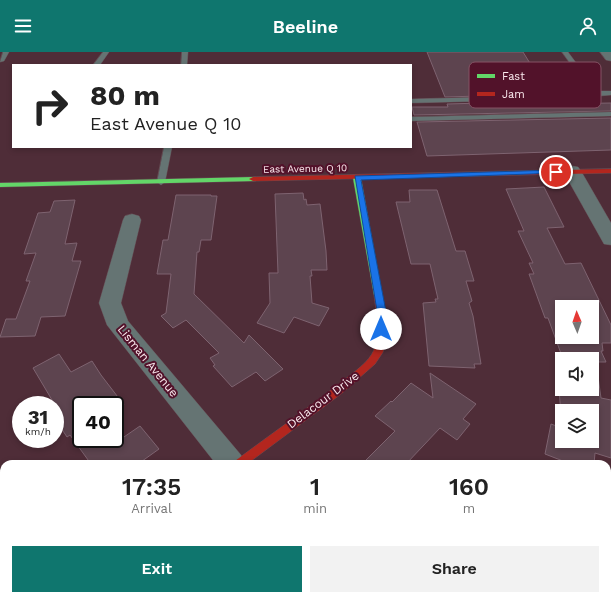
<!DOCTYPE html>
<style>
body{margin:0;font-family:"Work Sans",sans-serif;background:#f2f2f2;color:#222;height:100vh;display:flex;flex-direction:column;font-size:15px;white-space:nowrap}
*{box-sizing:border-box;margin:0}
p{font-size:13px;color:#767676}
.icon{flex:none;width:22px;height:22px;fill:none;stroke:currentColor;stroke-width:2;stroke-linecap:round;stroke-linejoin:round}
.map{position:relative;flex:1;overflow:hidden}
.panel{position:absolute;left:0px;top:408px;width:611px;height:140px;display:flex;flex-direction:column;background:#fff;border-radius:12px 12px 0 0;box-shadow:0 2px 6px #0003}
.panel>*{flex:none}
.banner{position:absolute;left:12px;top:12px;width:400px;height:84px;border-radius:0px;box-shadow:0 2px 6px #0003;background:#fff;color:#222;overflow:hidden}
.needle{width:26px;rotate:358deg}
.tools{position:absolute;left:555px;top:248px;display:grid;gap:8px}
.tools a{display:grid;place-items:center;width:44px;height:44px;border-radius:0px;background:#fff;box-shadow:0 2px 6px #0003;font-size:20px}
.speed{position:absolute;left:12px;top:344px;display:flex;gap:8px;font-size:20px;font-weight:700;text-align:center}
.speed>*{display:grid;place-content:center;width:52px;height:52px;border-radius:50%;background:#fff;box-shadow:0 2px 6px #0003;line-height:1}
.speed small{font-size:10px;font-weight:400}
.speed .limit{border:2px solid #111;border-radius:6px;background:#fff;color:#111}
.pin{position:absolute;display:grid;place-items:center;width:34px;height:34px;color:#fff;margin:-17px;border:2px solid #fff;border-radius:50%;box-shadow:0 1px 4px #0007}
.me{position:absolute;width:44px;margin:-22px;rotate:0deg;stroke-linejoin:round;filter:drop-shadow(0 0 3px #0008)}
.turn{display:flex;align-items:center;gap:14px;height:84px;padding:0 12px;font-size:18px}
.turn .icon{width:52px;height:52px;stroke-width:2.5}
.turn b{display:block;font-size:28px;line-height:34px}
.eta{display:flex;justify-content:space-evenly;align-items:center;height:68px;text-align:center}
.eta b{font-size:24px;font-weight:600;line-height:28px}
.primary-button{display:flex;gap:8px;margin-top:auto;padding:8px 12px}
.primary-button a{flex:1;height:46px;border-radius:0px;background:#0f766e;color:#fff;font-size:16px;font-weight:600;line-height:46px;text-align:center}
.primary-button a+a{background:#f2f2f2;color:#222}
header{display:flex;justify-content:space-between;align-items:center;height:52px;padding:0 12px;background:#0f766e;color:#fff;font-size:18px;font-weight:600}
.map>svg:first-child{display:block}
.building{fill:#5d444f;stroke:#7e6370;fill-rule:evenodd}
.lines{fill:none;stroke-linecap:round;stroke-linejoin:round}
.lane-casing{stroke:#654a52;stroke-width:1}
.street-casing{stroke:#654a52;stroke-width:1}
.fast-casing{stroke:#654a52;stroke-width:1}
.jam-casing{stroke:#654a52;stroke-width:1}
.lane{fill:#657473;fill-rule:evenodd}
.street{fill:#657473;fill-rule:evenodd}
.fast{fill:#63d668;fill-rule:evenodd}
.jam{fill:#b3261e;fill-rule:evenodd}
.route{fill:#1a73e8;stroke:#114b97}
.labels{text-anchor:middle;stroke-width:4;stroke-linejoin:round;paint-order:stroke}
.far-street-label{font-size:10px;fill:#fcebef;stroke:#52122a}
.street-label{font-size:12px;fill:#fcebef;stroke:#52122a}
.key{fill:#52122a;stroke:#855365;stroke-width:1}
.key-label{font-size:11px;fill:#fcebef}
</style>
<header><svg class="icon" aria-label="menu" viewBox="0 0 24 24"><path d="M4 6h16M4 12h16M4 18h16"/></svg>Beeline<svg class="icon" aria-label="person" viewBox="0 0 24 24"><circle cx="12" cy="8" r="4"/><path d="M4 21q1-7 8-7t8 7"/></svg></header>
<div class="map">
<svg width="611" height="548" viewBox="0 0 611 548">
<rect width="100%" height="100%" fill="#4f2d38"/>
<!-- building -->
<g class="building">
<path d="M427 0H523L549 42 445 45Z"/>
<path d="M553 49 555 52 611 51V59L414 63 412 55H448L447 52Z"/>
<path d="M611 66V98L427 104 417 70Z"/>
<path d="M544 135 564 175 547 176 565 212 581 211 611 273V291H602L603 299H601L606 310H596L601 346 611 348V406L595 401 594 412H563V409L545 402 551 372 562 376V389H592V359H562V376L558 324 562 325V337H592V307H563L548 266H545L529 222H534L529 211H533L518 179H524L506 137ZM562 255H592V285H562Z"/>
<path d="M409 138H437L456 199H465L474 229H466L472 249 469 251 473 264 481 312H474L475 316 429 314 423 251 436 250 435 247H438L430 212H411L396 150H410Z"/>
<path d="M303 141 304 148 306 147 307 153 320 152 326 199 327 218H311L312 224H310L312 251 329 256 319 274 294 265 284 281 257 271 270 251 269 221H278L275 142Z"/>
<path d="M176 143H211V144H217L211 188H201L199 200H197L194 242 244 291 249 283 283 317 265 329 256 320 232 335 213 314 215 313 210 306 219 301 186 268 173 276 161 264 166 261 171 222H157L163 188H168Z"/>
<path d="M75 148 65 192 77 191 72 209H81L65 264 41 265 35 284 0 285 6 267H16L30 229H26L36 201 24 202 38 161 50 160 54 149Z"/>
<path d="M59 302 71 320 92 309 101 323 124 353H81V387H121L140 374 159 397 138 412H91L70 383 67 385 55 367V353L33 316Z"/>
<path d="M430 321 476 352 463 367 470 372 457 388 440 376 406 412H362L395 379 375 364 391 349 392 350 411 331 433 346Z"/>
</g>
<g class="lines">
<defs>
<g id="lane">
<path d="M3 0H9L4 9 0 10Z"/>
<path d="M103 0H109L100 13H93Z"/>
<path d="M182 0H188L187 13H181Z"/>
<path d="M562 0H568L597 39H611V43L562 47 411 51V47L562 43 590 39Z"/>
<path d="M611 60V64L411 69V65Z"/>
<path d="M164 95H172L165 130 161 133 157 130Z"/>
</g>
<g id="street">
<path d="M600 0H611V9L606 8Z"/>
<path d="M572 114 578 115 581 119 611 171V193L604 192 563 119 566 115Z"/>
<path d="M132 162 139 164 141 168 121 251 128 269 241 403 245 412H216L107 273 99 251 123 168 125 164Z"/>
<path d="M40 544H74L73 548H39Z"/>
</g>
<g id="fast">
<path d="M354 124H357L361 126 382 243 378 246 374 243 353 126Z"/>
<path d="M253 125H256V129L0 135V131Z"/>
</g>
<g id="jam">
<path d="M611 117V121L253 129 249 127 253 125Z"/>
<path d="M378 240 382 243 385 264 386 286 383 300 375 312 341 342 247 412H234L235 409C271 382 309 356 344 328 354 320 369 310 374 298 381 281 376 260 374 243Z"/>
</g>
</defs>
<!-- lane casing -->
<use href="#lane" class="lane-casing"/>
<!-- street casing -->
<use href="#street" class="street-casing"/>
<!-- fast casing -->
<use href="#fast" class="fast-casing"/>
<!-- jam casing -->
<use href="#jam" class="jam-casing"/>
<!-- lane -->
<use href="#lane" class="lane"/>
<!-- street -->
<use href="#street" class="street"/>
<!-- fast -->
<use href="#fast" class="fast"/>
<!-- jam -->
<use href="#jam" class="jam"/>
</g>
<!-- route -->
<path class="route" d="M556 118 560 120 559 121 361 128 387 265 384 279H378V265L355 124Z"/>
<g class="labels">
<!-- far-street labels -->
<g class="far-street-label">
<text transform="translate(305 116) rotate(-1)" y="4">East Avenue Q 10</text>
</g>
<!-- street labels -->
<g class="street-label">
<text transform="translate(148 309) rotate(51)" y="4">Lisman Avenue</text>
<text transform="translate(323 348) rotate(-37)" y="4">Delacour Drive</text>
</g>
</g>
<!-- legend -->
<rect x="469" y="10" width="132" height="46" rx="6" class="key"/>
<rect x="477" y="22" width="18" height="4" fill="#63d668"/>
<rect x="477" y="40" width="18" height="4" fill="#b3261e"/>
<g class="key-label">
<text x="502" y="28">Fast</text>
<text x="502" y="46">Jam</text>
</g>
</svg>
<div class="tools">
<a><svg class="needle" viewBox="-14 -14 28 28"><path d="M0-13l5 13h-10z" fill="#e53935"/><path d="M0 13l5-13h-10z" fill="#767676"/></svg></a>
<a><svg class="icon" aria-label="sound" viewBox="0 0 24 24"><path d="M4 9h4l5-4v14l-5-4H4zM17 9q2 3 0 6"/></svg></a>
<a><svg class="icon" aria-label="layers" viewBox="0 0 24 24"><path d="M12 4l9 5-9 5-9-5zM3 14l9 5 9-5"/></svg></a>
</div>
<div class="speed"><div>31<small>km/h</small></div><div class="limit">40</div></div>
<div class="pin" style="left:556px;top:120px;background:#d93025"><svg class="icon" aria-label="arrive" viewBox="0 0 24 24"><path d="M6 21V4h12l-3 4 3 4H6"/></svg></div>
<svg class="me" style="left:381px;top:277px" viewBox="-20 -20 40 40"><circle r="19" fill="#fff"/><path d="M0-13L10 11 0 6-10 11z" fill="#1a73e8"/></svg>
<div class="banner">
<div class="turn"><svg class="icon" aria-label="right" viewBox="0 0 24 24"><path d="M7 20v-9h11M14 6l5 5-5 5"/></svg><div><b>80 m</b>East Avenue Q 10</div></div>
</div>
<section class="panel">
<div class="eta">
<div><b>17:35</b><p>Arrival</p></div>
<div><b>1</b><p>min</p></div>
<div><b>160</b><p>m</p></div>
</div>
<div class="primary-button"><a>Exit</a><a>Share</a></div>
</section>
</div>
